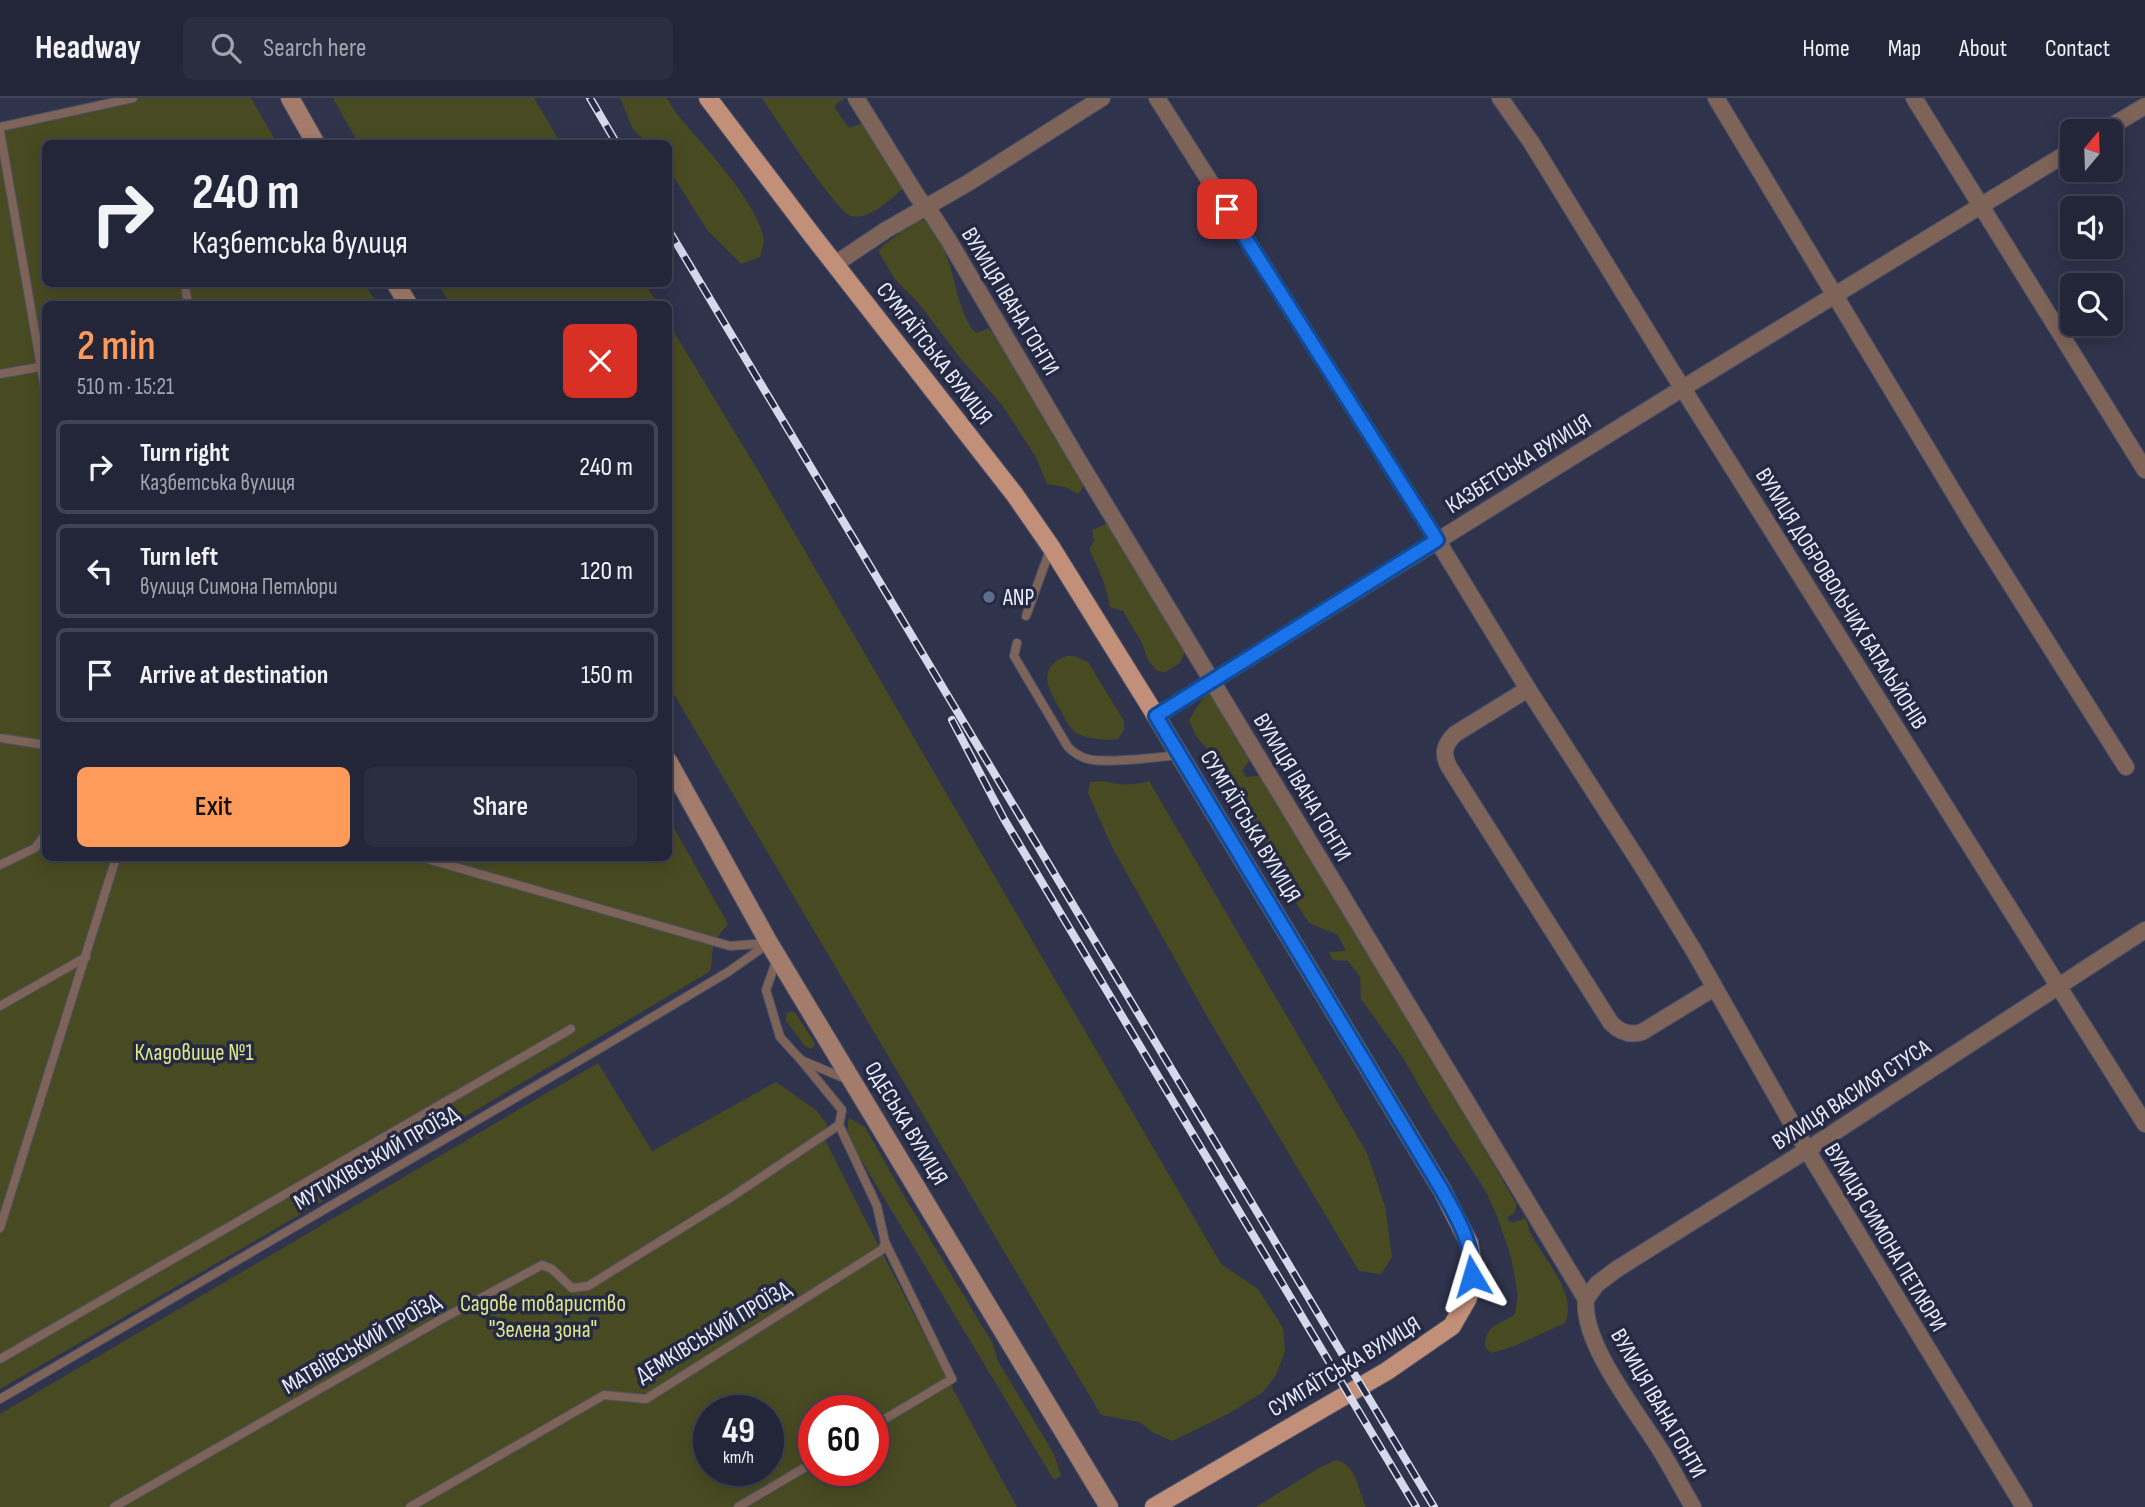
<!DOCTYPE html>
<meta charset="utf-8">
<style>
body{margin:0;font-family:"Sofia Sans Condensed",sans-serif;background:#2b2e41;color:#f1f3f6;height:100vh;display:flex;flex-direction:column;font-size:26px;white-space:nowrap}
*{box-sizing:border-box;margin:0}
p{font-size:23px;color:#a3a5ae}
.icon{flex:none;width:38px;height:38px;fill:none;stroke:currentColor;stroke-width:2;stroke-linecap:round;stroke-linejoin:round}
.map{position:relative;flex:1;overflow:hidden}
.panel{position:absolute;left:42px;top:203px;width:630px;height:560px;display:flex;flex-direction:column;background:#232639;border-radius:10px;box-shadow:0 4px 18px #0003,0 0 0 2px #404353}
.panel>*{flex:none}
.hud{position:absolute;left:42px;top:42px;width:630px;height:147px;border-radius:10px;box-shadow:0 4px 18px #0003,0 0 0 2px #404353;background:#232639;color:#f1f3f6;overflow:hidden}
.needle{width:46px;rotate:19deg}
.tools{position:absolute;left:2060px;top:21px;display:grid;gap:14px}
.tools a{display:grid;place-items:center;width:63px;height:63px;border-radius:10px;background:#232639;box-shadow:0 4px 18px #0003,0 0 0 2px #404353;font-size:35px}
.speed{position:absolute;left:693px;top:1297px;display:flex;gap:14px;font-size:35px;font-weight:700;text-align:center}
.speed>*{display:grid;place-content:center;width:91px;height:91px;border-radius:50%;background:#232639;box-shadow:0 4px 18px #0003,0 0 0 2px #404353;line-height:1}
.speed small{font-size:18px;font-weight:400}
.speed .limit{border:10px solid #d22;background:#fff;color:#111}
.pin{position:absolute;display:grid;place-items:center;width:60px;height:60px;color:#fff;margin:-30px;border-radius:14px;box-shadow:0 4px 10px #0006}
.me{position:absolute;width:77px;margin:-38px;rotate:353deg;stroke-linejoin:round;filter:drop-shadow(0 0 5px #0008)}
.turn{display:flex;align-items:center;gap:24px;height:147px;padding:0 35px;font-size:32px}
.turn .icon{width:91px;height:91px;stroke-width:2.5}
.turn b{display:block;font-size:49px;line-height:60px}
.round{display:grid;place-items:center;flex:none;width:74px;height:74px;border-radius:10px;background:#2b2e41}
.summary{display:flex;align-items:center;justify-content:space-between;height:119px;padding:0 35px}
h1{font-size:42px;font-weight:600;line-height:52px;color:#ff9b5a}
.primary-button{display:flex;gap:14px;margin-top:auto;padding:14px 35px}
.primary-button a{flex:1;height:80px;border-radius:10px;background:#ff9b5a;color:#111;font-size:28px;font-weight:600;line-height:80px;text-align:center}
.primary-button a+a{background:#2b2e41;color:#f1f3f6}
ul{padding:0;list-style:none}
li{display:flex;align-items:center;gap:21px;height:94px;margin:0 14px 10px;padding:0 21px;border:4px solid #404353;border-radius:10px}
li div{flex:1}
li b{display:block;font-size:26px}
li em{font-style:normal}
header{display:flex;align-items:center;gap:42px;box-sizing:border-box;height:98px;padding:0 35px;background:#232639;border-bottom:2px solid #404353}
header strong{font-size:33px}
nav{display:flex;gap:38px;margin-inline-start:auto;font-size:24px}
.search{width:490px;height:63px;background:#2b2e41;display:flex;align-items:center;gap:18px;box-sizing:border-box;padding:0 24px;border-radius:10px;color:#a3a5ae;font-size:26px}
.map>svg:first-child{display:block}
.green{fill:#484b21;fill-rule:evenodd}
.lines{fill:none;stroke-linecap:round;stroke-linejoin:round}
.service-casing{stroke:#4d5169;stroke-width:10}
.minor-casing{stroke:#4d5169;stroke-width:18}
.secondary-casing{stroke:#4d5169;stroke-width:20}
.primary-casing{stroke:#4d5169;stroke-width:20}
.service{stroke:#7d6358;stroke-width:8}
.minor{stroke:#7d6358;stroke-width:16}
.secondary{stroke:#a47c6b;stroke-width:18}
.primary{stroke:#c28f78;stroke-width:18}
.rail-casing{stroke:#d5d9eb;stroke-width:8}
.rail{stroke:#252942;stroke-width:5;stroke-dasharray:16;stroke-linecap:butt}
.route-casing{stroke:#114b97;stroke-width:18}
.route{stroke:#1a73e8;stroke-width:12}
.service-dot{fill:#5c6f8a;stroke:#252942;stroke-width:2.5}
.labels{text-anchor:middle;stroke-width:7;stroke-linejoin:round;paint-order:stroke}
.street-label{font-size:23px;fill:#eaeeff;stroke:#252942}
.poi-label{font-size:23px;fill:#eaeeff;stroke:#252942;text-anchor:start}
.park-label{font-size:23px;fill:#dee58b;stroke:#252942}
</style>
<header>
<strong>Headway</strong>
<div class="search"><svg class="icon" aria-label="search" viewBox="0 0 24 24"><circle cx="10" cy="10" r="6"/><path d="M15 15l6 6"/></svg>Search here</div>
<nav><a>Home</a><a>Map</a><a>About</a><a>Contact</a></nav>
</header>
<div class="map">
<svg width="2145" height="1409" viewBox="0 0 2145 1409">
<rect width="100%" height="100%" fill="#2f334c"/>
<!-- green -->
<g class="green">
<path d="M112 0H251L277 45 46 46V186H364L378 206H46V760H668L669 721 728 826C721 834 716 840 713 851 711 859 713 866 709 874L260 1140 0 1291V24Z"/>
<path d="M333 0H534L561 45H358Z"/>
<path d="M620 0H667L676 15C700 44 756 102 763 138 765 144 762 152 760 159L741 166 708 133 669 72 668 46 647 45 633 31Z"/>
<path d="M762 0H845L835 7V10L849 30 863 25 903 87V90C892 101 868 123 851 118 835 112 775 19 762 0Z"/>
<path d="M924 121 929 122C936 135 943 148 948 162 956 184 960 220 976 235L989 230 1002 247 1087 384 1078 396 1065 389 1047 386 1036 359 1002 307 961 261 920 207 895 181 878 153C886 144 912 125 924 121Z"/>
<path d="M438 186H645L658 206H450Z"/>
<path d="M668 224 760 376 1221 1166 1258 1191 1283 1230 1285 1253 1276 1277 1263 1294 1228 1316 1172 1343 1154 1335 1139 1324 1101 1317 669 588Z"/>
<path d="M1108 425 1186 551 1180 565 1165 574 1157 573 1148 562 1142 545 1123 513 1110 509C1107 488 1098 470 1089 451L1094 443 1092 432Z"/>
<path d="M1067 558H1075L1088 564 1124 623V632L1118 641C1107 643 1085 641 1075 634 1068 629 1064 618 1060 611 1048 591 1036 569 1067 558Z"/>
<path d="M1214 595 1252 660 1242 672 1246 679 1266 677 1475 1025 1486 1053 1517 1107 1514 1115 1507 1120 1512 1125 1525 1120C1529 1127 1529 1134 1533 1140 1546 1163 1578 1198 1565 1225L1512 1249 1491 1255 1485 1249C1485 1226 1500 1227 1515 1216L1518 1197 1511 1159 1497 1118 1485 1092 1432 1010 1402 958 1361 901 1360 879 1348 863 1333 862 1329 854 1346 853 1338 837 1309 825 1248 728 1217 662 1196 638 1189 622 1205 597Z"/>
<path d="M1104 683C1120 687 1133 688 1149 683L1367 1055 1385 1108 1392 1159 1381 1176 1359 1173 1212 927 1112 749 1088 695 1090 684Z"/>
<path d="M792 913 796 916 814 944V948L811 951 806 949 786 923V916Z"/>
<path d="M598 965 652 1053 776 984 816 1012 827 1026 825 1042C887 1165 950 1288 1017 1409H0V1316ZM709 1312H768V1372H709ZM814 1312H873V1372H814Z"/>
<path d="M849 1020 865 1029 903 1096 993 1246 998 1263 1054 1356 1061 1378 1054 1382 848 1040 847 1032Z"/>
<path d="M1336 1362C1357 1366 1358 1393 1366 1409H1256L1319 1370Z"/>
</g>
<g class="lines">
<defs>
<g id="service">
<path d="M0 29 133 0"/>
<path d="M0 33 46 297"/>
<path d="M185 186 188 206"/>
<path d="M0 276 45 268"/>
<path d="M1026 518 1050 452"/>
<path d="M1017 545 1014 558 1068 649C1074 655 1080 659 1088 661 1107 666 1157 659 1180 657"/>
<path d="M0 640 46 647"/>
<path d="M424 760 730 848 769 845"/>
<path d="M0 767 35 750 46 735"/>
<path d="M777 861 766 892 780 939 801 962 846 981"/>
<path d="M0 908 86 859"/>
<path d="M0 1130 116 760"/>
<path d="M0 1261 571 931"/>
<path d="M0 1301 604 948 728 874 769 845"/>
<path d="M873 1328 952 1281 885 1144"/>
<path d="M114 1409 440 1222 542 1167 552 1171 572 1190 588 1188 730 1100 839 1027"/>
<path d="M410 1409 604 1297 646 1301 883 1151 885 1144 877 1108 839 1027 842 1012 801 962"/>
<path d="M738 1409 814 1364"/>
</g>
<g id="minor">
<path d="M856 0 917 98 933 118 949 143 1080 365 1586 1201C1581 1245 1638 1315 1661 1353 1672 1371 1682 1390 1693 1409"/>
<path d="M1157 0 1437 442 1528 591 1647 776 1694 853 1807 1052 2024 1409"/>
<path d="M1500 0 1531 44 1668 267 2145 1026"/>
<path d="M1716 0 1972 425 2126 669"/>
<path d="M1914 0 2145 372"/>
<path d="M2103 33 2145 8"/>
<path d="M835 166 886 132 968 85 1102 0"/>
<path d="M1528 591 1455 636C1444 647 1442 656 1449 669L1611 925C1620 934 1629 938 1642 934L1714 890"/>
<path d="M1156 618 1683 290 2072 52"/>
<path d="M1586 1201 1597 1186 1617 1171 1807 1052 2145 832"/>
</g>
<g id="secondary">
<path d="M290 0 316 46"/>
<path d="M396 186 408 206"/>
<path d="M668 663 769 845 1109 1409"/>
</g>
<path id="primary" d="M708 0 812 137 1015 397 1051 449 1156 618 1442 1092 1469 1145 1473 1169 1468 1200 1452 1228 1387 1273 1154 1409"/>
</defs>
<!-- service casing -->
<use href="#service" class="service-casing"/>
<!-- minor casing -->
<use href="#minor" class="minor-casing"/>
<!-- secondary casing -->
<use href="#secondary" class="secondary-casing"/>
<!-- primary casing -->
<use href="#primary" class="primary-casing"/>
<!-- service -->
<use href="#service" class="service"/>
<!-- minor -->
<use href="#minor" class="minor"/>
<!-- secondary -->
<use href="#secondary" class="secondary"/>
<!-- primary -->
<use href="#primary" class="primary"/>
<defs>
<g id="rail">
<path d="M590 0 617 46"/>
<path d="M668 131 1434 1409"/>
<path d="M952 622 1004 721 1416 1409"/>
</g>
</defs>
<!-- rail casing -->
<use href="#rail" class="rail-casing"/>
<!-- rail -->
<use href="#rail" class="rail"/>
</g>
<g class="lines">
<defs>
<path id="route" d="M1227 111 1437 442 1156 618 1442 1092C1457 1120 1474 1146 1472 1178"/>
</defs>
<!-- route casing -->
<use href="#route" class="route-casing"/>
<!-- route -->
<use href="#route" class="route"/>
</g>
<!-- markers -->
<circle class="service-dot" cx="989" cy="499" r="7"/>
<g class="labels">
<!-- street labels -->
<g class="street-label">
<text transform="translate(1011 203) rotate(59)" y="8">ВУЛИЦЯ ІВАНА ГОНТИ</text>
<text transform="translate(935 255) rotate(52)" y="8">СУМГАЇТСЬКА ВУЛИЦЯ</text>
<text transform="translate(1518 365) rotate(-32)" y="8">КАЗБЕТСЬКА ВУЛИЦЯ</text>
<text transform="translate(1842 500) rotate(58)" y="8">ВУЛИЦЯ ДОБРОВОЛЬЧИХ БАТАЛЬЙОНІВ</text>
<text transform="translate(1303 689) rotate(59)" y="8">ВУЛИЦЯ ІВАНА ГОНТИ</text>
<text transform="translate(1251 728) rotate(59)" y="8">СУМГАЇТСЬКА ВУЛИЦЯ</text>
<text transform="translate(1851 996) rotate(-33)" y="8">ВУЛИЦЯ ВАСИЛЯ СТУСА</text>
<text transform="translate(907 1025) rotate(59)" y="8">ОДЕСЬКА ВУЛИЦЯ</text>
<text transform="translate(376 1059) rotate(-30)" y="8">МУТИХІВСЬКИЙ ПРОЇЗД</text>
<text transform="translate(1886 1139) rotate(59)" y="8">ВУЛИЦЯ СИМОНА ПЕТЛЮРИ</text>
<text transform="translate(713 1233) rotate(-31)" y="8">ДЕМКІВСЬКИЙ ПРОЇЗД</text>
<text transform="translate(361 1245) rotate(-30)" y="8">МАТВІЇВСЬКИЙ ПРОЇЗД</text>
<text transform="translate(1344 1268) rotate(-31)" y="8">СУМГАЇТСЬКА ВУЛИЦЯ</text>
<text transform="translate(1659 1305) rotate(60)" y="8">ВУЛИЦЯ ІВАНА ГОНТИ</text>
</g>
<!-- poi labels -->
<g class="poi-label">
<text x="1003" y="507">ANP</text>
</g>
<!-- park labels -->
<g class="park-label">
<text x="194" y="962">Кладовище №1</text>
<text x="543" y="1213">Садове товариство<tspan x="543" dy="26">"Зелена зона"</tspan></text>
</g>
</g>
</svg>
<div class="tools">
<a><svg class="needle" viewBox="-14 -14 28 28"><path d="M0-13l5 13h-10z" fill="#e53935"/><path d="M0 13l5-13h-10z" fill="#a3a5ae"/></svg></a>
<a><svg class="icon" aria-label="sound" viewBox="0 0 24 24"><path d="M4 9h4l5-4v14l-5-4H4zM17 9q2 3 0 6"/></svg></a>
<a><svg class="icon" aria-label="search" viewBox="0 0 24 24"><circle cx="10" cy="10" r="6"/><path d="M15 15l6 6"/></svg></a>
</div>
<div class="speed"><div>49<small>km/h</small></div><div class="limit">60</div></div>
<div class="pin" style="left:1227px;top:111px;background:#d93025"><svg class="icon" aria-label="arrive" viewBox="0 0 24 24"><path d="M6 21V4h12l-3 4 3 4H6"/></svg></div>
<svg class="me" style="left:1472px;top:1178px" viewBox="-20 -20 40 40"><path d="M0-17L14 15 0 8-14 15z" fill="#1a73e8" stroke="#fff" stroke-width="4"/></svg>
<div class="hud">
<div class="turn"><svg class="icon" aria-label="right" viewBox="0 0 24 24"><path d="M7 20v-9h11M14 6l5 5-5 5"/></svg><div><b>240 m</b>Казбетська вулиця</div></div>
</div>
<section class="panel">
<div class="summary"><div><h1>2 min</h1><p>510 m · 15:21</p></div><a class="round" style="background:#d93025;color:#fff"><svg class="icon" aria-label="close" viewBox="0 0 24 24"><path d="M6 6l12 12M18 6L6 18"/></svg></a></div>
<ul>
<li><svg class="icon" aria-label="right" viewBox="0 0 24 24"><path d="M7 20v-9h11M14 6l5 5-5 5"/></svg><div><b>Turn right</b><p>Казбетська вулиця</p></div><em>240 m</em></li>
<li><svg class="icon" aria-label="left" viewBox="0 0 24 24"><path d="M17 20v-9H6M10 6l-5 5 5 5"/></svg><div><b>Turn left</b><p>вулиця Симона Петлюри</p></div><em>120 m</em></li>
<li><svg class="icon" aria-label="arrive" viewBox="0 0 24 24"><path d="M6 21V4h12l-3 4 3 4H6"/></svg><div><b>Arrive at destination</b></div><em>150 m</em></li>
</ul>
<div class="primary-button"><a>Exit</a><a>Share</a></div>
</section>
</div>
